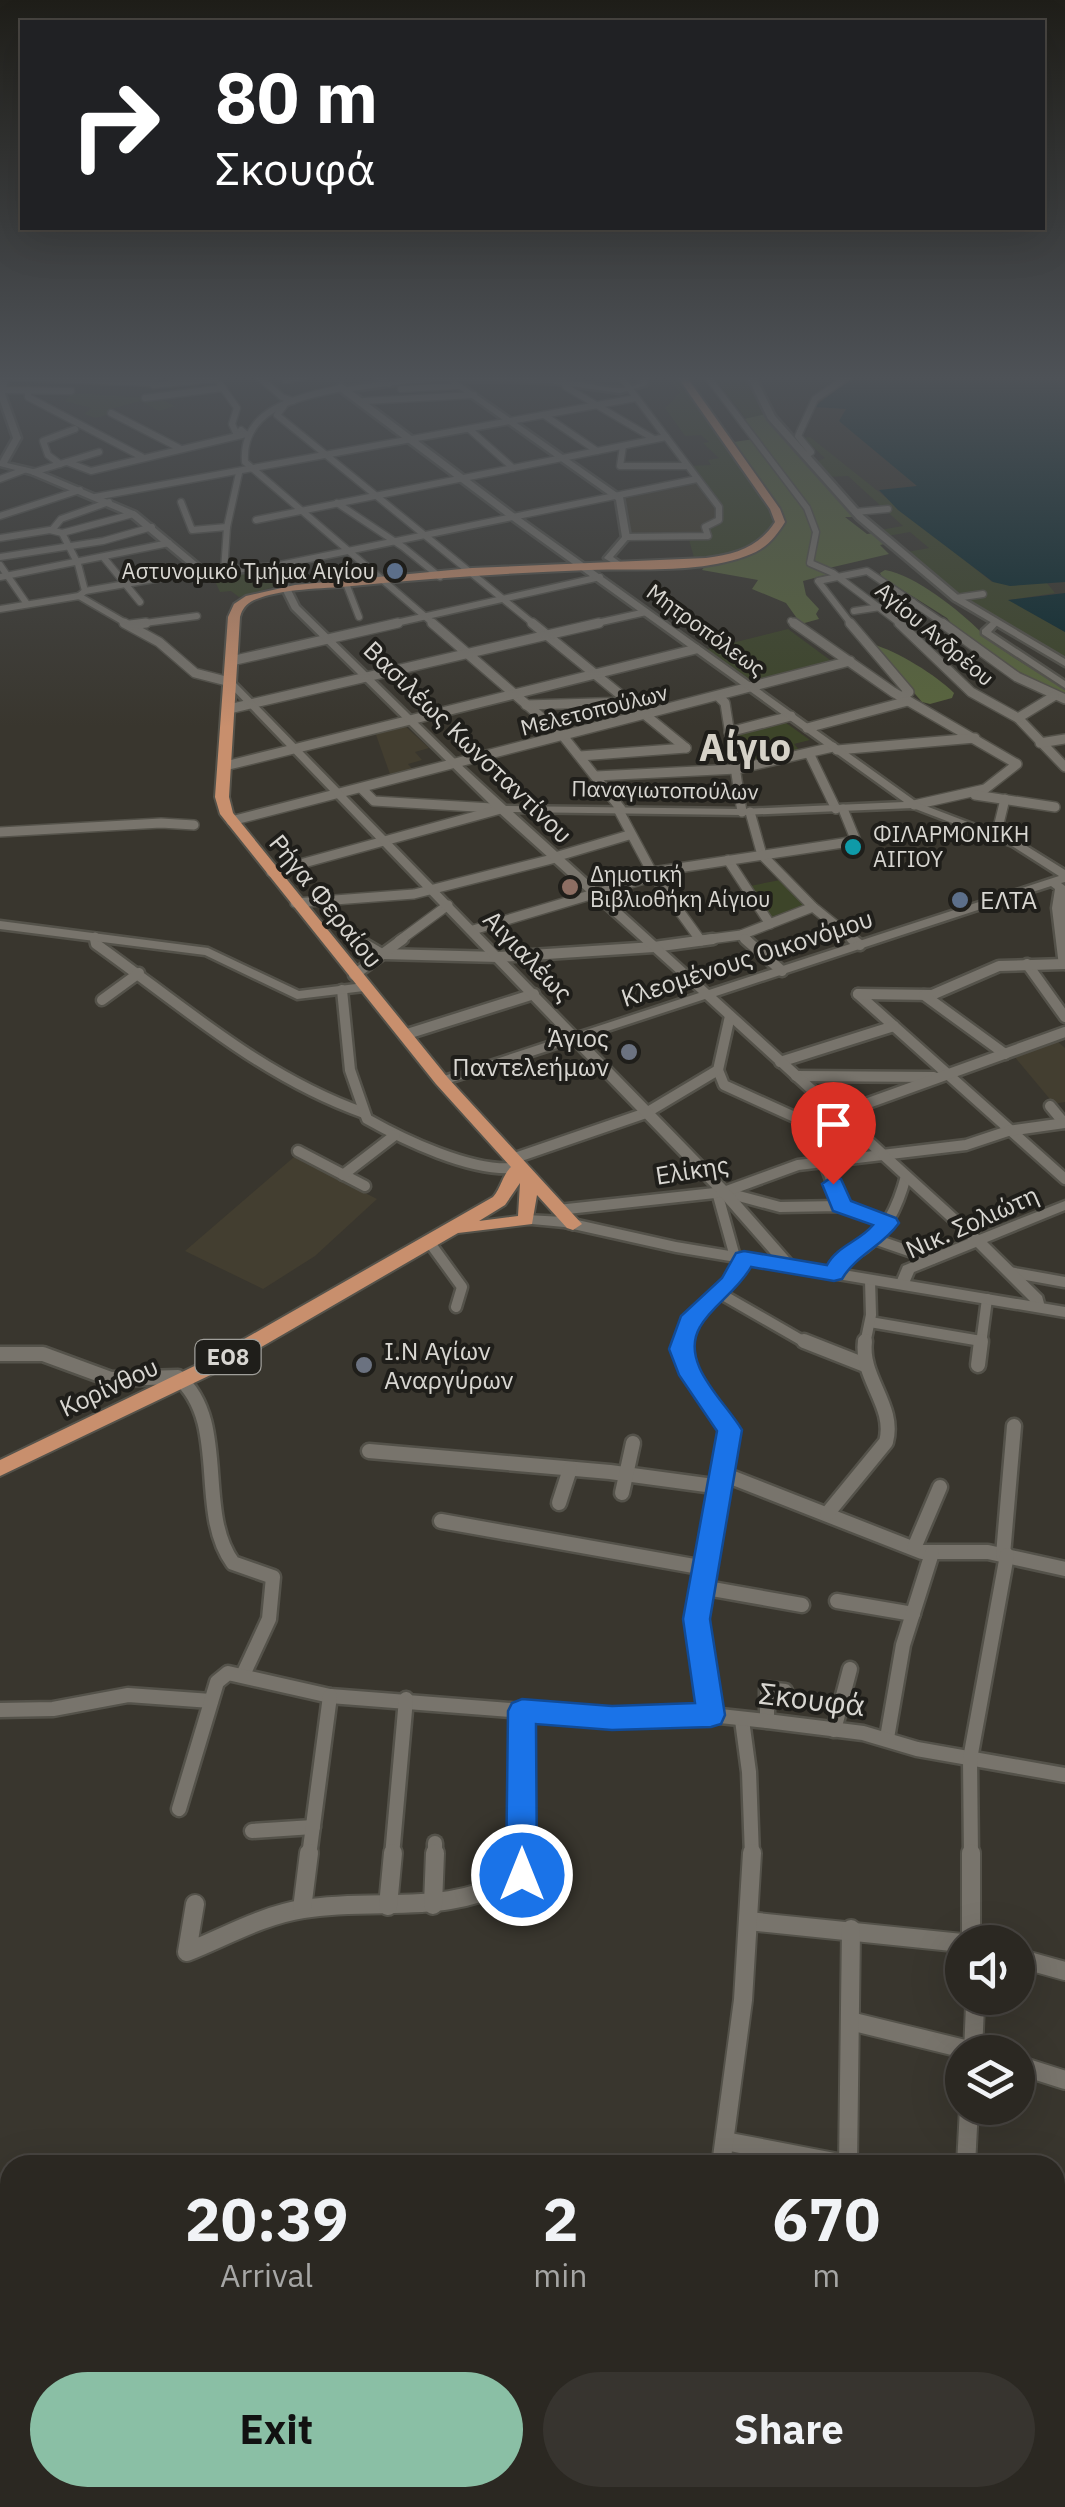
<!DOCTYPE html>
<meta charset="utf-8">
<style>
body{margin:0;font-family:"IBM Plex Sans",sans-serif;background:#37342f;color:#f1f3f6;height:100vh;display:flex;flex-direction:column;font-size:38px;white-space:nowrap}
*{box-sizing:border-box;margin:0}
p{font-size:32px;color:#a6a6a5}
.icon{flex:none;width:55px;height:55px;fill:none;stroke:currentColor;stroke-width:2;stroke-linecap:round;stroke-linejoin:round}
.map{position:relative;flex:1;overflow:hidden}
.drawer{position:absolute;left:0px;top:2155px;width:1065px;height:352px;display:flex;flex-direction:column;background:#2b2822;border-radius:30px 30px 0 0;box-shadow:0 10px 40px #0002,0 0 0 2px #474440}
.drawer>*{flex:none}
.top-card{position:absolute;left:20px;top:20px;width:1025px;height:210px;border-radius:0px;box-shadow:0 10px 40px #0002,0 0 0 2px #474440;background:#202124;color:#fff;overflow:hidden}
.fabs{position:absolute;left:945px;top:1925px;display:grid;gap:20px}
.fabs a{display:grid;place-items:center;width:90px;height:90px;border-radius:50%;background:#2b2822;box-shadow:0 10px 40px #0002,0 0 0 2px #474440;font-size:50px}
.pin{position:absolute;display:grid;place-items:center;width:85px;height:85px;color:#fff;margin:-102px -42px;border-radius:50% 50% 50% 0;rotate:-45deg;box-shadow:0 0 10px #0007}
.pin .icon{rotate:45deg}
.me{position:absolute;width:110px;margin:-55px;rotate:0deg;stroke-linejoin:round;filter:drop-shadow(0 0 8px #0008)}
.turn{display:flex;align-items:center;gap:35px;height:210px;padding:0 30px;font-size:45px}
.turn .icon{width:130px;height:130px;stroke-width:2.5}
.turn b{display:block;font-size:70px;line-height:85px}
.eta{display:flex;justify-content:space-evenly;align-items:center;height:170px;text-align:center}
.eta b{font-size:60px;font-weight:700;line-height:70px}
.primary-button{display:flex;gap:20px;margin-top:auto;padding:20px 30px}
.primary-button a{flex:1;height:115px;border-radius:60px;background:#8abfa5;color:#111;font-size:40px;font-weight:700;line-height:115px;text-align:center}
.primary-button a+a{background:#37342f;color:#f1f3f6}
.map>svg:first-child{display:block}
.built{fill:#433e30}
.green{fill:#3d4529}
.forest{fill:#59653d}
.water{fill:#0b2a2f}
.lines{fill:none;stroke-linecap:round;stroke-linejoin:round}
.minor-far4-casing{stroke:#54524a;stroke-width:9}
.minor-far3-casing{stroke:#54524a;stroke-width:12}
.minor-far2-casing{stroke:#54524a;stroke-width:15}
.minor-far1-casing{stroke:#54524a;stroke-width:19}
.minor-casing{stroke:#54524a;stroke-width:22}
.tertiary-casing{stroke:#54524a;stroke-width:5}
.secondary-casing{stroke:#54524a;stroke-width:5}
.primary-casing{stroke:#54524a;stroke-width:4}
.minor-far4{stroke:#78746c;stroke-width:6}
.minor-far3{stroke:#78746c;stroke-width:9}
.minor-far2{stroke:#78746c;stroke-width:10}
.minor-far1{stroke:#78746c;stroke-width:14}
.minor{stroke:#78746c;stroke-width:18}
.tertiary{fill:#78746c;fill-rule:evenodd}
.secondary{fill:#78746c;fill-rule:evenodd}
.primary{fill:#c88f6d;fill-rule:evenodd}
.route{fill:#1a73e8;stroke:#114b97;stroke-width:2.5}
.service-dot{fill:#5c6f8a;stroke:#1f1e1a;stroke-width:4}
.culture-dot{fill:#0f9aa8;stroke:#1f1e1a;stroke-width:4}
.education-dot{fill:#8d6e63;stroke:#1f1e1a;stroke-width:4}
.worship-dot{fill:#6b7280;stroke:#1f1e1a;stroke-width:4}
.labels{text-anchor:middle;stroke-width:8;stroke-linejoin:round;paint-order:stroke}
.far-poi-label{font-size:22px;fill:#d8d6d1;stroke:#1f1e1a;text-anchor:start}
.far-street-label{font-size:22px;fill:#d8d6d1;stroke:#1f1e1a}
.shield{fill:#1f1e1a;stroke:#a09f9a;stroke-width:2.5}
.shield-label{font-size:22px;font-weight:bold;fill:#d8d6d1}
.street-label{font-size:25px;fill:#d8d6d1;stroke:#1f1e1a}
.poi-label{font-size:25px;fill:#d8d6d1;stroke:#1f1e1a;text-anchor:start}
.near-street-label{font-size:30px;fill:#d8d6d1;stroke:#1f1e1a}
.far-town-label{font-size:38px;font-weight:bold;fill:#d6d2c8;stroke:#1f1e1a}
</style>
<div class="map">
<svg width="1065" height="2507" viewBox="0 0 1065 2507">
<rect width="100%" height="100%" fill="#39362e"/>
<!-- built -->
<g class="built">
<path d="M695 482 716 507V520L705 534 631 535 625 496Z"/>
<path d="M404 725 429 748 415 752 422 760 408 764 414 771 391 777 375 732Z"/>
<path d="M1056 1040 1065 1048V1102L1054 1104 1014 1056Z"/>
<path d="M294 1157 377 1199 315 1256 263 1289 185 1251Z"/>
<path d="M862 2498H969L968 2507H889Z"/>
</g>
<!-- green -->
<g class="green">
<path d="M668 376H675L772 511C780 550 722 556 695 561L688 536H707L705 527 719 520V507L687 466 711 465 708 460 719 458 703 443 709 442 701 435 685 436 665 408 680 393Z"/>
<path d="M713 376H748L767 415 747 420Z"/>
<path d="M73 393 161 399 175 406 159 411 140 401 111 409 115 413 95 418 84 414 92 408 64 401Z"/>
<path d="M810 437 992 582 1047 583 1055 593 1009 600 1065 632V659L966 602 907 552 929 548 910 532 887 536 880 530 903 526 848 476 828 477 816 462 825 458 803 438Z"/>
<path d="M268 568 277 586 239 597 231 591 220 592 212 575Z"/>
<path d="M788 629 834 663 751 685 704 650Z"/>
<path d="M782 720 810 740 794 744 802 753 739 767 734 733Z"/>
<path d="M780 880 807 906 773 919 750 886Z"/>
</g>
<!-- forest -->
<g class="forest">
<path d="M766 414 860 517H845L867 534 876 533 889 543 880 545 889 554 829 568 833 573 803 581 806 595 819 609 816 614 819 619 801 624 786 603 752 589 758 580 702 570 706 565C734 559 777 555 783 521L734 442 754 439 740 420Z"/>
<path d="M885 570C915 575 960 611 981 632 1003 654 1039 671 1065 690V696L1003 663 959 633 947 618 882 577 880 573Z"/>
<path d="M872 644C897 651 936 675 954 693L952 698 930 704 922 702Z"/>
</g>
<!-- water -->
<g class="water">
<path d="M855 376H1065V582L1010 586 993 582 898 510 879 490 917 486 839 421 846 409 814 407Z"/>
<path d="M1065 593V632L1008 600Z"/>
</g>
<g class="lines">
<defs>
<g id="minor-far4">
<path d="M157 376 153 385 216 379"/>
<path d="M258 376 282 397 293 401"/>
<path d="M378 376 389 384"/>
<path d="M620 376 719 507V520L705 527 708 536 626 537"/>
<path d="M707 376 807 508 816 532 810 563 833 573 902 625"/>
<path d="M2 377 153 383"/>
<path d="M285 380 306 376"/>
<path d="M562 380 566 387 654 439"/>
<path d="M220 384 237 408 232 424 237 435"/>
<path d="M342 388C299 397 241 408 245 462L435 625"/>
<path d="M401 389 459 386"/>
<path d="M1 390 71 391"/>
<path d="M28 390V397L142 457"/>
<path d="M145 398 223 388"/>
<path d="M364 401 474 395"/>
<path d="M284 406 277 415 535 625"/>
<path d="M111 413 179 448"/>
<path d="M544 415 597 451"/>
<path d="M469 429 513 468"/>
<path d="M623 446 620 466H687"/>
<path d="M807 455 811 452 798 436 815 399 849 376"/>
<path d="M67 462 91 471 246 434 241 430"/>
<path d="M60 464 48 455 43 441 75 429"/>
<path d="M34 472 99 452"/>
<path d="M0 479 24 470"/>
<path d="M95 497 636 398"/>
<path d="M181 502 192 530 227 527"/>
<path d="M337 503 403 547 440 577"/>
<path d="M855 512 888 509"/>
<path d="M0 516 80 490"/>
<path d="M256 520 666 437"/>
<path d="M52 530 61 519 109 502"/>
<path d="M62 533 133 514"/>
<path d="M0 538 50 530 62 533 78 564 85 591 79 596"/>
<path d="M0 557 103 541 152 527"/>
<path d="M104 558 140 602"/>
<path d="M0 565 27 604"/>
<path d="M275 566 697 479"/>
<path d="M224 571 227 527 239 473"/>
<path d="M0 577 169 543"/>
<path d="M347 586 359 617"/>
<path d="M85 591 166 577"/>
<path d="M956 598 983 594"/>
<path d="M0 609 79 596 129 625"/>
<path d="M854 611 913 602"/>
<path d="M791 621 798 625"/>
<path d="M130 625 197 616"/>
<path d="M387 625 600 577"/>
<path d="M588 625 646 612"/>
<path d="M852 625 818 581 867 571 946 625"/>
</g>
<g id="minor-far3">
<path d="M124 623 159 642 195 673 230 682"/>
<path d="M432 623 563 736 621 809"/>
<path d="M532 623 686 748"/>
<path d="M794 623 893 692 1017 764 985 789 914 805"/>
<path d="M850 623 909 692 902 697"/>
<path d="M899 623 971 692 1018 718 1065 767"/>
<path d="M942 623 1017 677 1065 699"/>
<path d="M130 625 146 623"/>
<path d="M231 661 398 623"/>
<path d="M718 696 725 703 742 812"/>
<path d="M526 705 630 702"/>
<path d="M229 709 599 623"/>
<path d="M1018 718 1054 696"/>
<path d="M807 728 908 701"/>
<path d="M729 732 791 716"/>
<path d="M1040 743 1065 739"/>
<path d="M837 750 975 738"/>
<path d="M809 753 836 809"/>
<path d="M580 756 686 748"/>
<path d="M225 766 696 649"/>
<path d="M596 776 737 769 833 747"/>
<path d="M361 788 374 801 492 808"/>
<path d="M975 795 1055 807"/>
<path d="M618 809 654 876 701 941"/>
<path d="M750 812 762 855 813 907 855 941"/>
<path d="M231 821 850 661"/>
<path d="M0 832 161 823 194 825"/>
<path d="M996 836 1005 799"/>
<path d="M555 857 629 835"/>
<path d="M728 860 770 924"/>
<path d="M271 872 501 809"/>
<path d="M652 872 856 841 843 809"/>
<path d="M295 903 414 894 556 858"/>
<path d="M473 930 654 876"/>
<path d="M741 935 748 941"/>
<path d="M95 937 96 941"/>
<path d="M399 941 448 905"/>
<path d="M695 941 741 935 813 907"/>
</g>
<g id="minor-far2">
<path d="M95 939 96 944C183 1006 262 1077 364 1113"/>
<path d="M745 939 782 971"/>
<path d="M852 939 860 945"/>
<path d="M358 940 382 954 499 957 654 947 713 939"/>
<path d="M1027 964 1065 1017"/>
<path d="M354 975 403 939"/>
<path d="M342 990 350 1070 367 1119C404 1140 471 1172 514 1168"/>
<path d="M858 994 1065 1179"/>
<path d="M858 994 932 995 999 966 1064 964"/>
<path d="M924 995 1005 1054"/>
<path d="M102 1000 139 973"/>
<path d="M404 1035 534 994"/>
<path d="M780 1062 894 1026"/>
<path d="M718 1070 724 1085 810 1124 841 1206"/>
<path d="M796 1076 934 1077"/>
<path d="M1050 1106 1064 1123"/>
<path d="M810 1124 1065 1032"/>
<path d="M298 1151 365 1186"/>
<path d="M512 1159 646 1113 718 1070 730 1016"/>
<path d="M343 1175 395 1135"/>
<path d="M717 1192 735 1257"/>
<path d="M724 1192 780 1207 841 1206 888 1223"/>
<path d="M558 1210 724 1192 798 1165 966 1145 1008 1131 1065 1123"/>
<path d="M874 1239 932 1259"/>
<path d="M430 1243 462 1287 456 1307"/>
<path d="M1009 1272 1065 1282"/>
<path d="M834 1274C841 1259 852 1256 865 1247 888 1230 899 1203 906 1176"/>
<path d="M721 1294 808 1344"/>
<path d="M870 1322 981 1341"/>
<path d="M682 1344C691 1311 730 1293 744 1258"/>
<path d="M865 1344 871 1315 870 1280"/>
<path d="M981 1344 987 1299"/>
</g>
<g id="minor-far1">
<path d="M682 1341C678 1377 719 1402 730 1434L696 1619 711 1715"/>
<path d="M804 1341 865 1365"/>
<path d="M0 1354H43L111 1379 178 1377C230 1422 195 1511 233 1563L273 1577 269 1619 243 1675"/>
<path d="M978 1365 981 1341"/>
<path d="M369 1451 610 1472 721 1487"/>
<path d="M723 1474 922 1552H988L1065 1569"/>
<path d="M622 1493 633 1443"/>
<path d="M559 1503 570 1469"/>
<path d="M827 1514 886 1442C896 1406 860 1378 865 1341"/>
<path d="M441 1521 705 1568"/>
<path d="M914 1548 940 1487"/>
<path d="M1003 1555 1014 1426"/>
<path d="M701 1587 802 1605"/>
<path d="M837 1601 913 1614"/>
<path d="M0 1710 53 1709 128 1695 211 1701"/>
<path d="M522 1711V1856"/>
<path d="M742 1720 749 1772 752 1856"/>
<path d="M767 1721V1689L785 1691"/>
<path d="M834 1730 850 1669"/>
<path d="M887 1738 903 1645 932 1553"/>
<path d="M179 1809 217 1682 228 1673 330 1696 612 1718 711 1715 767 1721 863 1733 917 1749 1065 1775"/>
<path d="M252 1831 313 1827"/>
<path d="M309 1856 330 1696"/>
<path d="M392 1856 406 1699"/>
<path d="M435 1856V1843"/>
<path d="M971 1856 970 1759 1007 1555"/>
</g>
<g id="minor">
<path d="M971 1853V1942"/>
<path d="M195 1904 187 1952C225 1937 263 1915 303 1909 387 1896 441 1919 522 1875V1853"/>
<path d="M433 1905 435 1853"/>
<path d="M388 1906 393 1853"/>
<path d="M302 1909 309 1853"/>
<path d="M748 1921 962 1943"/>
<path d="M1018 1958 1065 1971"/>
<path d="M850 2021 977 2052"/>
<path d="M973 2052 975 2006"/>
<path d="M1018 2065 1065 2080"/>
<path d="M725 2141 850 2165"/>
<path d="M721 2165 743 2000 752 1853"/>
<path d="M848 2165 851 1929"/>
<path d="M966 2165 969 2108"/>
<path d="M1055 2234 1065 2239"/>
<path d="M823 2499 847 2507"/>
<path d="M679 2507 680 2498"/>
<path d="M985 2507 986 2498"/>
</g>
<g id="tertiary">
<path d="M0 376 8 379 5 394 21 438 7 463 37 470 136 512 201 566 213 569 278 564 299 606 458 762 506 806 742 809 904 802 509 518 341 392 337 386 341 384 347 387C396 379 445 375 495 376 521 377 547 379 573 381 596 384 619 394 641 383V376H648L647 385 620 393 548 383 457 381 623 497 630 537 613 557 623 564 619 567 604 558 622 537 616 500 448 381 402 384 352 391 515 514 918 803 1020 842 1065 870V882L1061 883 1065 886V969L1059 966 1052 908 1055 889 1051 886 716 996 979 1235 1065 1201V1210L987 1242 1042 1296 1045 1307 1043 1310H1033L1030 1301 976 1247 914 1272 907 1288H897L895 1285 903 1266 968 1239 705 999 583 1039 729 1189 794 1263 796 1266 794 1269H784L719 1195 572 1043 446 1084H438L436 1081 438 1078 566 1036 227 684V680H233L577 1033 699 993 497 811 292 609 272 569 213 575 195 570 130 516 31 474 0 466V461L13 438 0 401ZM913 808 1012 846 1059 876 709 990 513 812 742 815Z"/>
<path d="M993 620 1000 622 991 632 1065 681V688L982 634V630Z"/>
</g>
<g id="secondary">
<path d="M747 376H755L775 416 863 515 959 596 1065 659V666L953 600 857 519 768 419Z"/>
<path d="M0 921 208 948 299 991 364 983 370 987 364 991 297 999 205 955 0 929Z"/>
<path d="M526 1215 564 1217 676 1242 1065 1307V1317L676 1252 564 1227 521 1223 519 1220 521 1217Z"/>
</g>
<path id="primary" d="M677 376H686L780 509 785 522C775 538 765 550 746 556 697 574 639 568 588 570 509 573 430 578 352 586 321 589 283 588 254 600 246 604 242 609 240 617L229 797 233 813 448 1078 582 1224 573 1230 567 1228 537 1195 532 1224 458 1233 225 1368 0 1476V1460L211 1358 493 1197C501 1188 503 1174 511 1167L436 1084 220 814 215 797 228 617 234 604 246 596 295 585 472 568 706 558C735 554 758 548 775 522L770 509ZM520 1183 518 1216 479 1221 505 1205Z"/>
</defs>
<!-- minor-far4 casing -->
<use href="#minor-far4" class="minor-far4-casing"/>
<!-- minor-far3 casing -->
<use href="#minor-far3" class="minor-far3-casing"/>
<!-- minor-far2 casing -->
<use href="#minor-far2" class="minor-far2-casing"/>
<!-- minor-far1 casing -->
<use href="#minor-far1" class="minor-far1-casing"/>
<!-- minor casing -->
<use href="#minor" class="minor-casing"/>
<!-- tertiary casing -->
<use href="#tertiary" class="tertiary-casing"/>
<!-- secondary casing -->
<use href="#secondary" class="secondary-casing"/>
<!-- primary casing -->
<use href="#primary" class="primary-casing"/>
<!-- minor-far4 -->
<use href="#minor-far4" class="minor-far4"/>
<!-- minor-far3 -->
<use href="#minor-far3" class="minor-far3"/>
<!-- minor-far2 -->
<use href="#minor-far2" class="minor-far2"/>
<!-- minor-far1 -->
<use href="#minor-far1" class="minor-far1"/>
<!-- minor -->
<use href="#minor" class="minor"/>
<!-- tertiary -->
<use href="#tertiary" class="tertiary"/>
<!-- secondary -->
<use href="#secondary" class="secondary"/>
<!-- primary -->
<use href="#primary" class="primary"/>
</g>
<!-- sky -->
<linearGradient id="sky" x2="0" y2="1"><stop stop-color="#1f1e19"/><stop offset="0.52" stop-color="#4e5257"/><stop offset="1" stop-color="#4e5257" stop-opacity="0"/></linearGradient>
<rect width="1065" height="727" fill="url(#sky)"/>
<!-- route -->
<path class="route" d="M833 1176 841 1179 851 1201 896 1218 899 1223C883 1246 856 1255 842 1279L834 1281 751 1267C737 1292 712 1305 700 1327 679 1363 725 1401 742 1430L710 1619 725 1715 721 1724 711 1727 612 1730 536 1724 537 1875 532 1885 522 1889 511 1885 506 1875 508 1711 512 1703 522 1699 612 1706 695 1703 683 1619 717 1431 679 1375 669 1349 681 1316 722 1278 736 1253 744 1251 827 1265C837 1246 860 1241 873 1225L833 1211 822 1184Z"/>
<!-- markers -->
<g class="service-dot">
<circle cx="395" cy="571" r="10"/>
<circle cx="960" cy="900" r="10"/>
</g>
<circle class="culture-dot" cx="853" cy="847" r="10"/>
<circle class="education-dot" cx="570" cy="887" r="10"/>
<g class="worship-dot">
<circle cx="629" cy="1052" r="10"/>
<circle cx="364" cy="1365" r="10"/>
</g>
<g class="labels">
<!-- far-poi labels -->
<g class="far-poi-label">
<text x="375" y="579" text-anchor="end">Αστυνομικό Τμήμα Αιγίου</text>
<text x="873" y="842">ΦΙΛΑΡΜΟΝΙΚΗ<tspan x="873" dy="25">ΑΙΓΙΟΥ</tspan></text>
<text x="590" y="882">Δημοτική<tspan x="590" dy="25">Βιβλιοθήκη Αίγιου</tspan></text>
</g>
<!-- far-street labels -->
<g class="far-street-label">
<text transform="translate(706 630) rotate(36)" y="8">Μητροπόλεως</text>
<text transform="translate(935 634) rotate(40)" y="8">Αγίου Ανδρέου</text>
<text transform="translate(594 710) rotate(-14)" y="8">Μελετοπούλων</text>
<text transform="translate(665 790) rotate(1)" y="8">Παναγιωτοπούλων</text>
</g>
<!-- shield labels -->
<rect class="shield" x="195.5" y="1340" width="65" height="34" rx="8"/>
<g class="shield-label">
<text x="228" y="1365">ΕΟ8</text>
</g>
<!-- street labels -->
<g class="street-label">
<text transform="translate(468 742) rotate(44)" y="9">Βασιλέως Κωνσταντίνου</text>
<text transform="translate(326 901) rotate(51)" y="9">Ρήγα Φεραίου</text>
<text transform="translate(528 956) rotate(46)" y="9">Αιγιαλέως</text>
<text transform="translate(747 958) rotate(-18)" y="9">Κλεομένους Οικονόμου</text>
<text transform="translate(692 1170) rotate(-9)" y="9">Ελίκης</text>
<text transform="translate(972 1222) rotate(-24)" y="9">Νικ. Σολιώτη</text>
<text transform="translate(109 1387) rotate(-25)" y="9">Κορίνθου</text>
</g>
<!-- poi labels -->
<g class="poi-label">
<text x="980" y="909">ΕΛΤΑ</text>
<text x="609" y="1047" text-anchor="end">Άγιος<tspan x="609" dy="29">Παντελεήμων</tspan></text>
<text x="384" y="1360">Ι.Ν Αγίων<tspan x="384" dy="29">Αναργύρων</tspan></text>
</g>
<!-- near-street labels -->
<g class="near-street-label">
<text transform="translate(812 1700) rotate(7)" y="10">Σκουφά</text>
</g>
<!-- far-town labels -->
<g class="far-town-label">
<text x="745" y="761">Αίγιο</text>
</g>
</g>
</svg>
<div class="fabs">
<a><svg class="icon" aria-label="sound" viewBox="0 0 24 24"><path d="M4 9h4l5-4v14l-5-4H4zM17 9q2 3 0 6"/></svg></a>
<a><svg class="icon" aria-label="layers" viewBox="0 0 24 24"><path d="M12 4l9 5-9 5-9-5zM3 14l9 5 9-5"/></svg></a>
</div>
<div class="pin" style="left:833px;top:1184px;background:#d93025"><svg class="icon" aria-label="arrive" viewBox="0 0 24 24"><path d="M6 21V4h12l-3 4 3 4H6"/></svg></div>
<svg class="me" style="left:522px;top:1875px" viewBox="-20 -20 40 40"><circle r="17" fill="#1a73e8" stroke="#fff" stroke-width="3"/><path d="M0-11L8 9 0 5-8 9z" fill="#fff"/></svg>
<div class="top-card">
<div class="turn"><svg class="icon" aria-label="right" viewBox="0 0 24 24"><path d="M7 20v-9h11M14 6l5 5-5 5"/></svg><div><b>80 m</b>Σκουφά</div></div>
</div>
<section class="drawer">
<div class="eta">
<div><b>20:39</b><p>Arrival</p></div>
<div><b>2</b><p>min</p></div>
<div><b>670</b><p>m</p></div>
</div>
<div class="primary-button"><a>Exit</a><a>Share</a></div>
</section>
</div>
